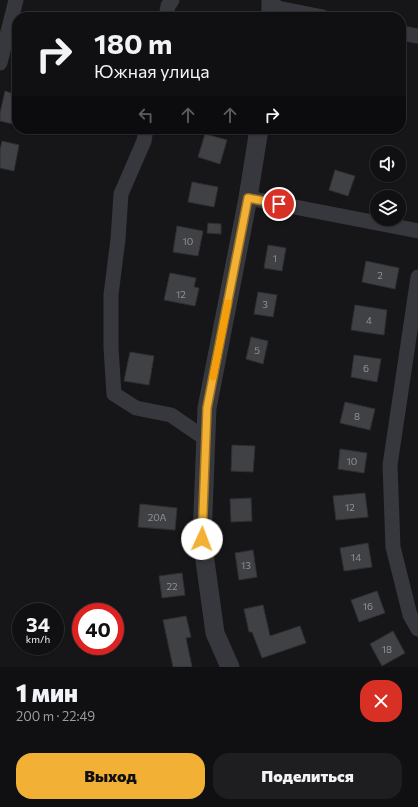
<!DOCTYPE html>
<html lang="ru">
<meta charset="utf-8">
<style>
body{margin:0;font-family:Commissioner,sans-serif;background:#1e1e20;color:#f1f3f6;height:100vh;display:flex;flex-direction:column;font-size:15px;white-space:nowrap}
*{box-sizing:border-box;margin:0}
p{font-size:13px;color:#9c9d9f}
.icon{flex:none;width:22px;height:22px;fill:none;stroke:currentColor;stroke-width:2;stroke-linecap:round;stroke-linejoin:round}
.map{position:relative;height:667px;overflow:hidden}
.details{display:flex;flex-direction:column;background:#101012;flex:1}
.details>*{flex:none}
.top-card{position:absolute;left:12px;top:12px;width:394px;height:122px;border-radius:16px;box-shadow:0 1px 3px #0004,0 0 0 1px #303032;background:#101012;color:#f1f3f6;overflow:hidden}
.controls{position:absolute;left:370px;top:146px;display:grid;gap:8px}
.controls a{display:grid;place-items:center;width:36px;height:36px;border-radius:50%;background:#101012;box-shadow:0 1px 3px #0004,0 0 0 1px #303032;font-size:20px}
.speed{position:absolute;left:12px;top:603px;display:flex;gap:8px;font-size:20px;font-weight:700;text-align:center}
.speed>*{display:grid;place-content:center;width:52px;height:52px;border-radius:50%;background:#101012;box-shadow:0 1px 3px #0004,0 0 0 1px #303032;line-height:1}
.speed small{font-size:10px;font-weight:400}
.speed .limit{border:6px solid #d22;background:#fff;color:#111}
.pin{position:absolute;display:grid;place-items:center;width:34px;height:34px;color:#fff;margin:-17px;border:2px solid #fff;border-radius:50%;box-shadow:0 1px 4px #0007}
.me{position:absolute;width:44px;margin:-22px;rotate:2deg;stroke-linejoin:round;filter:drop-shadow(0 0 3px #0008)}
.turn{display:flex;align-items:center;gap:14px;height:84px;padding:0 16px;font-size:18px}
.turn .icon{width:52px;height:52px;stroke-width:2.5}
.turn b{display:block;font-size:28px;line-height:34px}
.lanes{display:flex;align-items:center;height:38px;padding:0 16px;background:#0003;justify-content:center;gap:20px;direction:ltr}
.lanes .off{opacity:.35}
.round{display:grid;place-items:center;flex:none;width:42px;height:42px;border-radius:16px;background:#1e1e20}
.overview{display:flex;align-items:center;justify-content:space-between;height:68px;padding:0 16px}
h1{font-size:24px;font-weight:800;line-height:30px}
.cta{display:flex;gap:8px;margin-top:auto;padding:8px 16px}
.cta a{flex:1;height:46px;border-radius:16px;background:#f2b134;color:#111;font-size:16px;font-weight:800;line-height:46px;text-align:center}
.cta a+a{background:#1e1e20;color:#f1f3f6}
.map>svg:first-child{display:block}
.building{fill:#404145;stroke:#303034}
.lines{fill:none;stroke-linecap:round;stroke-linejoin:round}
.minor{stroke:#37383d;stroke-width:15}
.tertiary{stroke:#37383d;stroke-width:19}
.route-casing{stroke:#9d7322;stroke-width:10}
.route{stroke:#f2b134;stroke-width:7}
.slow{stroke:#f59e0b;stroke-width:7}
.labels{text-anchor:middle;stroke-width:3;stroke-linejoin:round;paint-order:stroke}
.number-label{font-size:10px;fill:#8e929b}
</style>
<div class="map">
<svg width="418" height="667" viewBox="0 0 418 667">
<rect width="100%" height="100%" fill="#161618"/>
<!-- building -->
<g class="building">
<path d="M5 91 17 95V125L0 121V113Z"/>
<path d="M205 134 227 140 220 164 198 157Z"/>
<path d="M2 141 19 145 14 171 0 168V150Z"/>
<path d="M335 170 355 176 348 196 329 190Z"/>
<path d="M192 182 218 187 214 207 188 202Z"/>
<path d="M208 223 221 224V234L207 233Z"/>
<path d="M177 226 203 231 198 256 173 252Z"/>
<path d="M268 245 286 248 282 271 264 268Z"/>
<path d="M366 261 399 268 395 289 362 282Z"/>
<path d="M170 273 196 278 194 287 199 288 195 306 164 300Z"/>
<path d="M258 292 277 295 273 317 254 314Z"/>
<path d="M355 305 387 310 384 335 351 330Z"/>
<path d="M251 337 268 341 263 364 246 359Z"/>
<path d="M130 352 154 356 149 385 124 381Z"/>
<path d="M354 355 381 359 377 382 351 377Z"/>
<path d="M345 402 375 409 370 430 340 423Z"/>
<path d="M232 445 255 446 253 472 231 471Z"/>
<path d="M340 449 367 453 364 473 338 469Z"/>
<path d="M365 493 368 517 336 520 333 496Z"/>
<path d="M251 498 252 521 231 522 230 499Z"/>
<path d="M140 504 177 508 175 530 138 527Z"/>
<path d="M368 543 372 567 344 571 340 548Z"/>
<path d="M253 550 257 577 239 580 235 553Z"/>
<path d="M182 573 185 595 162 598 159 576Z"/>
<path d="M377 591 385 613 359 622 351 600Z"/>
<path d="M263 605 270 636 300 626 306 643 262 658 252 632H249L244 609Z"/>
<path d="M186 616 191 637 186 638 192 667H173L163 620Z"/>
<path d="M393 631 405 653 382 666 370 644Z"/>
</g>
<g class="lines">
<!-- minor -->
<g class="minor">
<path d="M272 7 323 17"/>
<path d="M166 17 168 6 172 0"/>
<path d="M401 33 418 36"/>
<path d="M0 63 16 0"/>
<path d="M146 129 144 141 121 194 118 239 111 295V348L114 394 136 408 171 415 206 439"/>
<path d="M248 198 418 231"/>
<path d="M418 277 390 465 393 547 410 615 418 629"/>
</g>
<!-- tertiary -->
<g class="tertiary">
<path d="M271 0V17"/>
<path d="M230 667 215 633 202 539 207 408 248 198 259 129"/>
</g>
</g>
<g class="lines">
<defs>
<path id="route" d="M202 539 207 408 248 198 279 204"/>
</defs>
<!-- route casing -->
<use href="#route" class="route-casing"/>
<!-- route -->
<use href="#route" class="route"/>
<!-- slow -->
<path class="slow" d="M213 377 228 303"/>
</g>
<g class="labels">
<!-- number labels -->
<g class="number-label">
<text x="188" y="245">10</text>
<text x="275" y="262">1</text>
<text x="380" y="279">2</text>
<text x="181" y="298">12</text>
<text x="265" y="308">3</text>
<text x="369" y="324">4</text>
<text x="257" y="354">5</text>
<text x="366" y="372">6</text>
<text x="357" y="420">8</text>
<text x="352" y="465">10</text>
<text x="350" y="511">12</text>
<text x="157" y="521">20А</text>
<text x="356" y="561">14</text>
<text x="246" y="569">13</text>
<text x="172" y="590">22</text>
<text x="368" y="610">16</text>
<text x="387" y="653">18</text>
</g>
</g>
</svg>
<div class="controls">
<a><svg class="icon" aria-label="sound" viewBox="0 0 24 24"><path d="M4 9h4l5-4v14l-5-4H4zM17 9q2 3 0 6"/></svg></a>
<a><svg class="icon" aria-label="layers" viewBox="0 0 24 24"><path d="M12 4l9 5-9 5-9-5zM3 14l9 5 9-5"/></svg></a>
</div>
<div class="speed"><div>34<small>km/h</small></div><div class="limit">40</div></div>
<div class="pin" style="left:279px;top:204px;background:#d93025"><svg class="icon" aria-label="arrive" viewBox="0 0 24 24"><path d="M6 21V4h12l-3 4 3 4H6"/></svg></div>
<svg class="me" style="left:202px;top:539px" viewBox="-20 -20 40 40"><circle r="19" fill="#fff"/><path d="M0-13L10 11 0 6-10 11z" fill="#f2b134"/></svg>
<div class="top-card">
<div class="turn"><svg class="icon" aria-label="right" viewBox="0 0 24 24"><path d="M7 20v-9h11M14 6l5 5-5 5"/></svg><div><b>180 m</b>Южная улица</div></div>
<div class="lanes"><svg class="icon off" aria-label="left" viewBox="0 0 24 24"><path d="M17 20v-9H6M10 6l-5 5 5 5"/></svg><svg class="icon off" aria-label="ahead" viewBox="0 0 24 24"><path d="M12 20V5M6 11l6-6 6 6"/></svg><svg class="icon off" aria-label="ahead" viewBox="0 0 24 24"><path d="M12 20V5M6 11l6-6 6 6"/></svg><svg class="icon" aria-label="right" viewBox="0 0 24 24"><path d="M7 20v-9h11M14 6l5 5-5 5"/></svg></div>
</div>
</div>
<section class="details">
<div class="overview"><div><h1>1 мин</h1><p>200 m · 22:49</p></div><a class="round" style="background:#d93025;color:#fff"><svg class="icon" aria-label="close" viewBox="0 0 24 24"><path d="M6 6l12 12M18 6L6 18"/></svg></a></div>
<div class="cta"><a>Выход</a><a>Поделиться</a></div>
</section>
